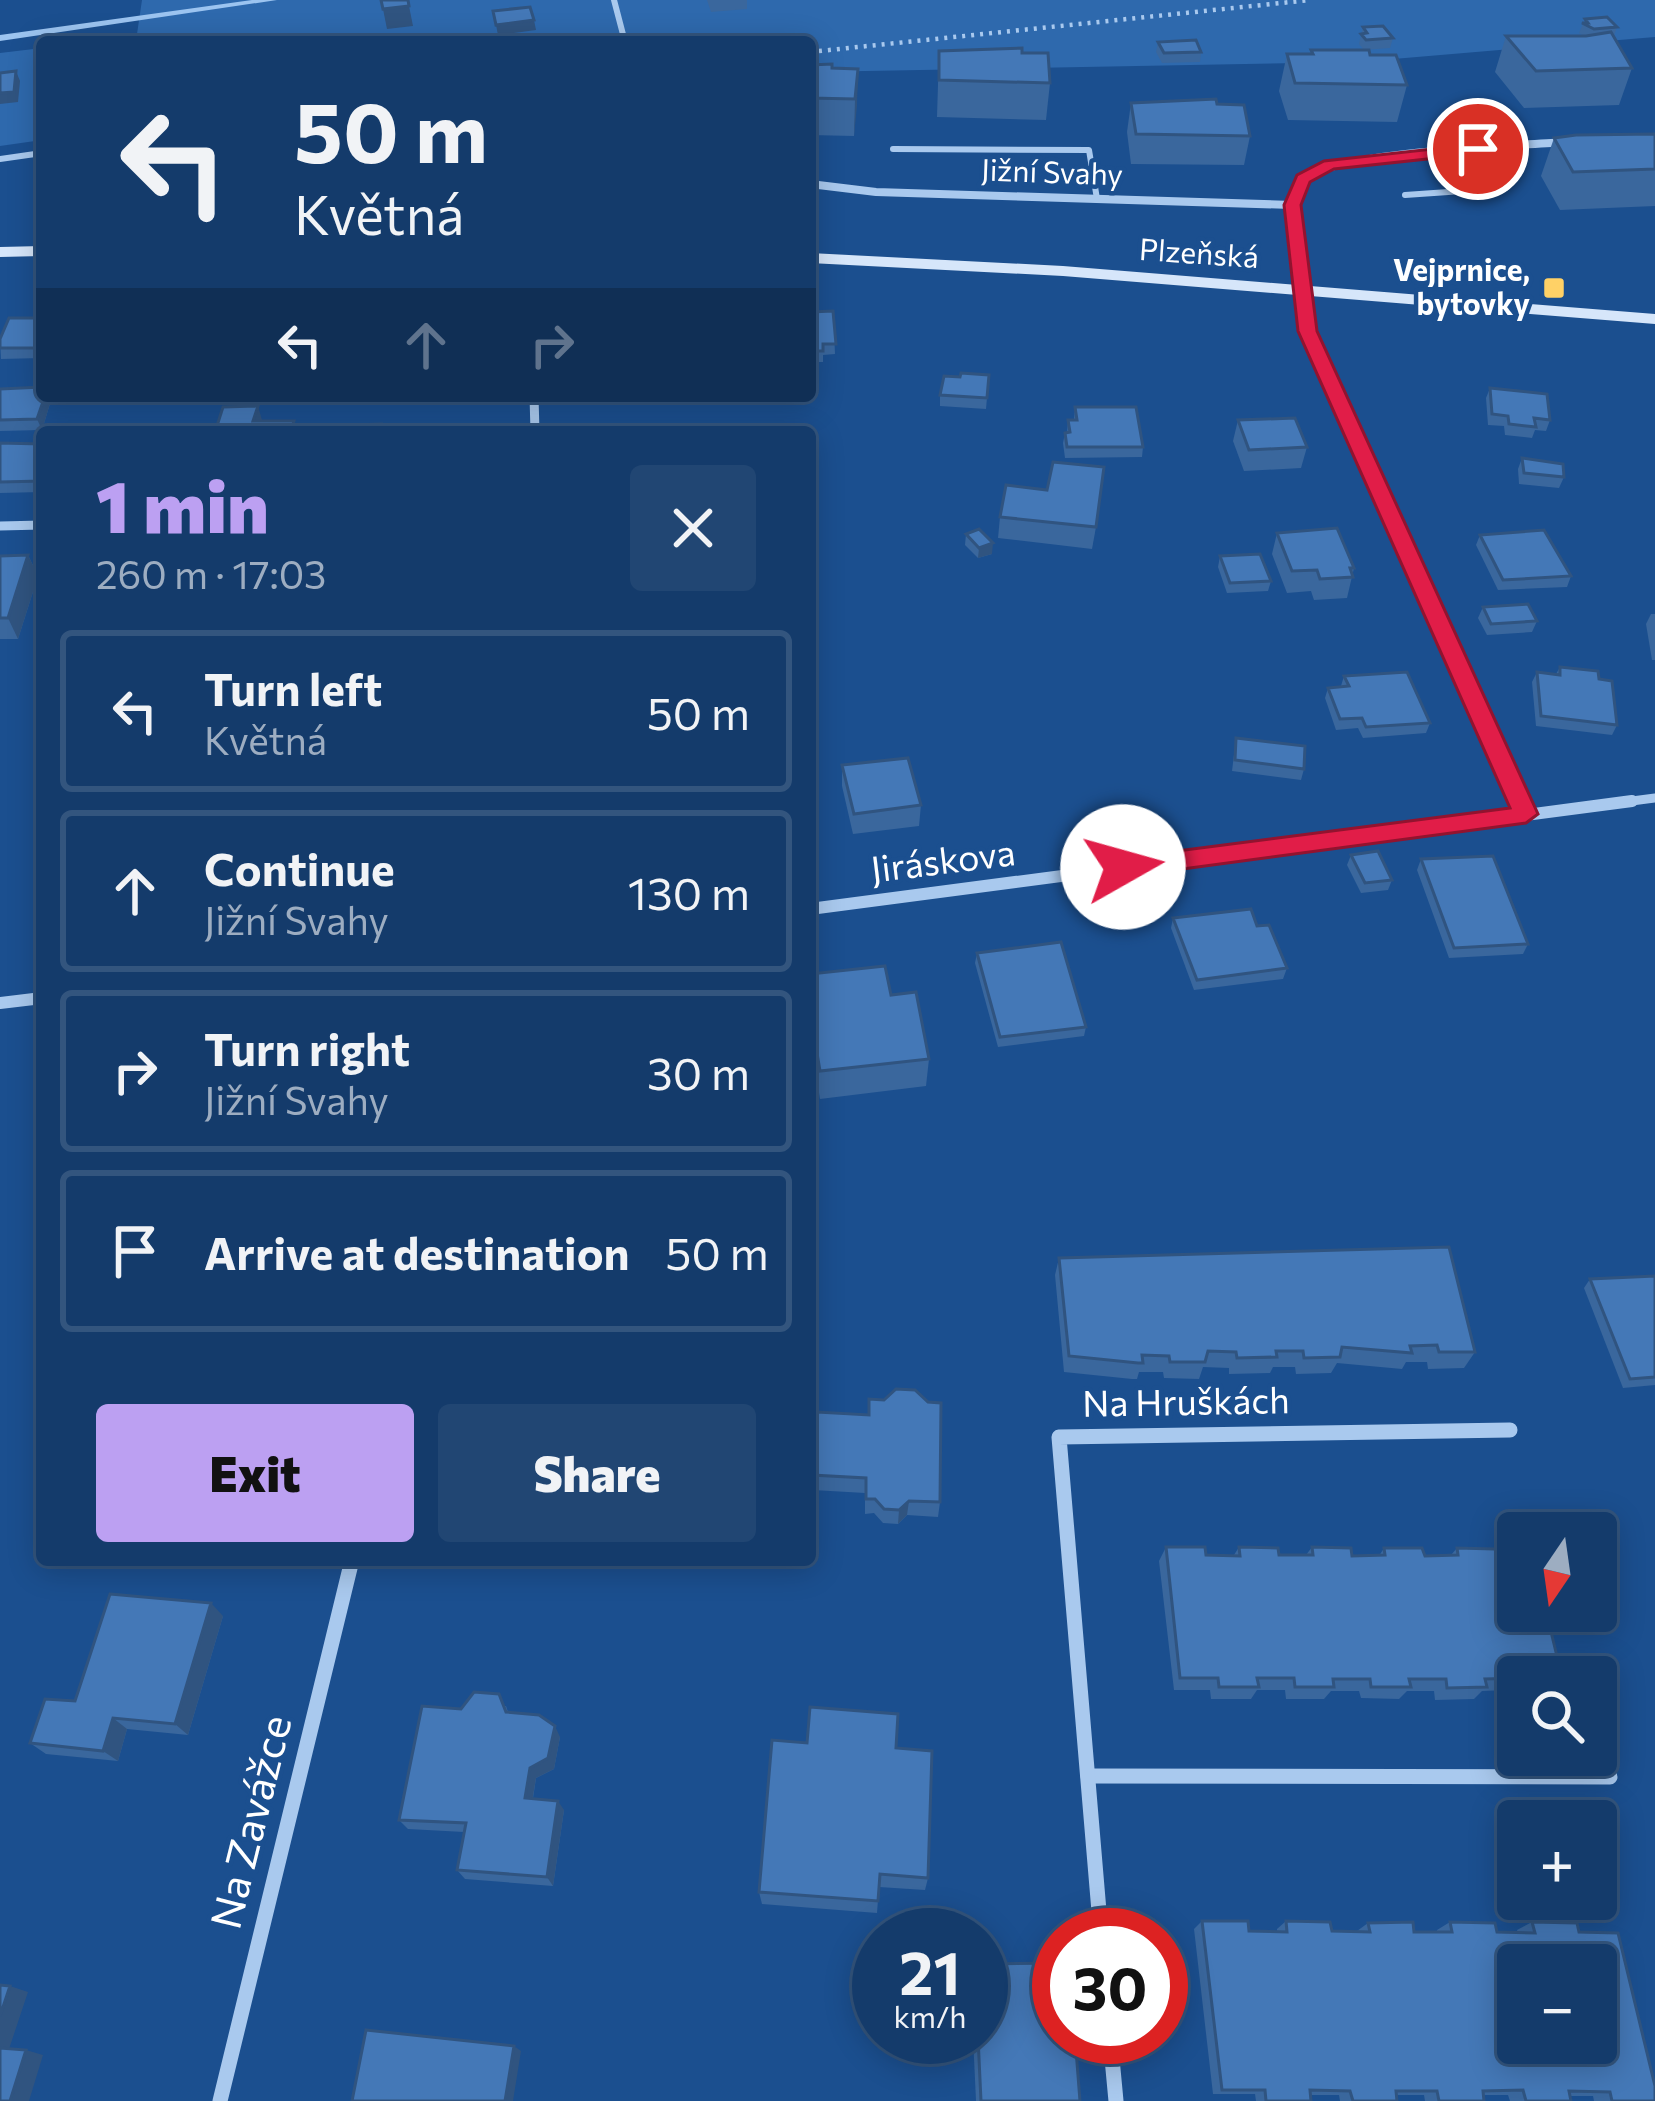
<!DOCTYPE html>
<meta charset="utf-8">
<style>
body{margin:0;font-family:Commissioner,sans-serif;background:#214673;color:#f1f3f6;height:100vh;display:flex;flex-direction:column;font-size:45px;white-space:nowrap}
*{box-sizing:border-box;margin:0}
p{font-size:39px;color:#9dadc1}
.icon{flex:none;width:66px;height:66px;fill:none;stroke:currentColor;stroke-width:2;stroke-linecap:round;stroke-linejoin:round}
.map{position:relative;flex:1;overflow:hidden}
.drawer{position:absolute;left:36px;top:426px;width:780px;height:1140px;display:flex;flex-direction:column;background:#143b6b;border-radius:12px;box-shadow:0 6px 30px #0003,0 0 0 3px #33557e}
.drawer>*{flex:none}
.banner{position:absolute;left:36px;top:36px;width:780px;height:366px;border-radius:12px;box-shadow:0 6px 30px #0003,0 0 0 3px #33557e;background:#143b6b;color:#f1f3f6;overflow:hidden}
.needle{width:78px;rotate:193deg}
.fabs{position:absolute;left:1497px;top:1512px;display:grid;gap:24px}
.fabs a{display:grid;place-items:center;width:120px;height:120px;border-radius:12px;background:#143b6b;box-shadow:0 6px 30px #0003,0 0 0 3px #33557e;font-size:60px}
.speed{position:absolute;left:852px;top:1908px;display:flex;gap:24px;font-size:60px;font-weight:700;text-align:center}
.speed>*{display:grid;place-content:center;width:156px;height:156px;border-radius:50%;background:#143b6b;box-shadow:0 6px 30px #0003,0 0 0 3px #33557e;line-height:1}
.speed small{font-size:30px;font-weight:400}
.speed .limit{border:18px solid #d22;background:#fff;color:#111}
.pin{position:absolute;display:grid;place-items:center;width:102px;height:102px;color:#fff;margin:-51px;border:6px solid #fff;border-radius:50%;box-shadow:0 3px 12px #0007}
.me{position:absolute;width:132px;margin:-66px;rotate:83deg;stroke-linejoin:round;filter:drop-shadow(0 0 9px #0008)}
.turn{display:flex;align-items:center;gap:42px;height:252px;padding:0 60px;font-size:54px}
.turn .icon{width:156px;height:156px;stroke-width:2.5}
.turn b{display:block;font-size:84px;line-height:102px}
.lanes{display:flex;align-items:center;height:114px;padding:0 60px;background:#0003;justify-content:center;gap:60px;direction:ltr}
.lanes .off{opacity:.35}
.round{display:grid;place-items:center;flex:none;width:126px;height:126px;border-radius:12px;background:#214673}
.summary{display:flex;align-items:center;justify-content:space-between;height:204px;padding:0 60px}
h1{font-size:72px;font-weight:800;line-height:90px;color:#bca0f2}
.button{display:flex;gap:24px;margin-top:auto;padding:24px 60px}
.button a{flex:1;height:138px;border-radius:12px;background:#bca0f2;color:#111;font-size:48px;font-weight:800;line-height:138px;text-align:center}
.button a+a{background:#214673;color:#f1f3f6}
ul{padding:0;list-style:none}
li{display:flex;align-items:center;gap:36px;height:162px;margin:0 24px 18px;padding:0 36px;border:6px solid #33557e;border-radius:12px}
li div{flex:1}
li b{display:block;font-size:45px}
li em{font-style:normal}
.map>svg:first-child{display:block}
.green{fill:#2e69ad}
.lines{fill:none;stroke-linecap:round;stroke-linejoin:round}
.stream{fill:#9cc4f0;fill-rule:evenodd}
.path{stroke:#a9c9ee;stroke-width:4.5;stroke-dasharray:3 6;stroke-linecap:butt}
.lane{stroke:#a9c9ee;stroke-width:6}
.street-far3{stroke:#a9c9ee;stroke-width:8}
.street-far2{stroke:#a9c9ee;stroke-width:9}
.street-far1{stroke:#a9c9ee;stroke-width:12}
.street{stroke:#a9c9ee;stroke-width:15}
.secondary{fill:#d6e6fa;fill-rule:evenodd}
.wall{fill:#3a679d}
.shaded-wall{fill:#305480}
.building{fill:#4478b7;stroke:#305480;stroke-width:3;fill-rule:evenodd}
.route{fill:#e11d48;stroke:#92132f;stroke-width:3}
.poi-dot{fill:#ffd166;stroke:#1b4f8f;stroke-width:4.5}
.labels{text-anchor:middle;stroke-width:9;stroke-linejoin:round;paint-order:stroke}
.far-street-label{font-size:30px;fill:#fff;stroke:#1b4f8f}
.far-poi-label{font-size:30px;font-weight:bold;fill:#fff;stroke:#1b4f8f;text-anchor:end}
.street-label{font-size:36px;fill:#fff;stroke:#1b4f8f}
.near-street-label{font-size:42px;fill:#fff;stroke:#1b4f8f}
</style>
<div class="map">
<svg width="1655" height="2101" viewBox="0 0 1655 2101">
<rect width="100%" height="100%" fill="#1b4f8f"/>
<!-- green -->
<g class="green">
<path d="M142 0H1655V37L1358 62 810 72V42H82L137 34Z"/>
<path d="M42 48V140L0 146V53Z"/>
</g>
<g class="lines">
<!-- stream -->
<path class="stream" d="M252 0H277L0 41V35Z"/>
<!-- path -->
<path class="path" d="M810 52 1310 0"/>
<!-- lane -->
<g class="lane">
<path d="M614 0 625 42"/>
<path d="M893 149 1089 150 1097 199"/>
<path d="M0 159 42 153"/>
<path d="M1405 195 1506 188 1477 150"/>
</g>
<!-- street-far3 -->
<g class="street-far3">
<path d="M810 184 876 192 1292 205"/>
<path d="M1318 355C1305 326 1303 296 1299 264 1296 238 1286 207 1301 183 1322 151 1519 146 1564 142"/>
</g>
<!-- street-far2 -->
<g class="street-far2">
<path d="M1316 352 1521 804"/>
<path d="M534 396 535 432"/>
<path d="M0 526 42 525"/>
<path d="M1609 804 1655 798"/>
</g>
<!-- street-far1 -->
<g class="street-far1">
<path d="M1520 801 1526 815"/>
<path d="M810 909 1632 801"/>
<path d="M0 1003 42 998"/>
</g>
<!-- street -->
<g class="street">
<path d="M1088 1776 1610 1777"/>
<path d="M1101 1935 1059 1437 1510 1430"/>
<path d="M1110 2037 1116 2101"/>
<path d="M220 2101 352 1560"/>
</g>
<!-- secondary -->
<g class="secondary">
<path d="M42 246V256L0 257V247Z"/>
<path d="M810 253 1063 266 1655 314V324L1063 276 810 263Z"/>
</g>
</g>
<!-- wall -->
<g class="wall">
<path d="M707 0H747V9L711 12Z"/>
<path d="M1585 19 1617 27 1614 36 1632 68 1619 105 1524 108 1495 72 1506 36H1584L1579 33Z"/>
<path d="M1363 27 1393 38 1390 48 1364 50 1359 44Z"/>
<path d="M1158 42 1201 52 1200 62 1162 63 1156 52Z"/>
<path d="M1311 50 1370 55 1407 85 1397 122 1288 120 1279 91 1287 54H1310Z"/>
<path d="M939 51 1022 53 1050 83 1046 120 937 117Z"/>
<path d="M810 65 832 68 858 69 854 136 810 135Z"/>
<path d="M1131 103 1217 104 1250 136 1244 165 1131 164 1127 132Z"/>
<path d="M1655 134V206L1560 210 1541 176 1554 138Z"/>
<path d="M833 311 835 354 823 355V362H810V312Z"/>
<path d="M42 318V358L1 359 0 339Z"/>
<path d="M989 375 986 409 940 406V395L960 377Z"/>
<path d="M1490 388 1550 420 1546 431 1535 430 1532 438 1505 435 1504 426 1488 425 1486 398Z"/>
<path d="M0 389 52 397 42 430 0 431Z"/>
<path d="M1075 407 1143 447 1142 457 1065 458 1063 443 1065 433H1067L1068 420H1074Z"/>
<path d="M1238 420 1307 447 1301 468 1244 471 1233 441Z"/>
<path d="M0 443 42 444V492L0 493Z"/>
<path d="M1522 458 1564 477 1559 488 1519 484 1518 469Z"/>
<path d="M1000 517 1096 527 1092 549 998 538Z"/>
<path d="M1277 533 1354 568 1347 598 1314 600 1311 591 1287 593 1272 554Z"/>
<path d="M966 534 992 554 978 558 965 545Z"/>
<path d="M1480 535 1571 576 1567 587 1498 590 1476 545Z"/>
<path d="M28 555 38 576 18 639H0V556Z"/>
<path d="M1220 556 1271 581 1268 591 1227 593 1218 567Z"/>
<path d="M1483 607 1537 621 1532 632 1487 635 1478 618Z"/>
<path d="M1651 614H1655V660H1652L1646 624Z"/>
<path d="M1560 667 1599 679 1617 725 1612 735 1536 726 1532 682 1537 672 1556 674Z"/>
<path d="M1344 676 1430 723 1426 733 1363 738 1358 728 1336 730 1325 698 1328 688 1341 686Z"/>
<path d="M1236 738 1304 769 1301 780 1232 771Z"/>
<path d="M842 765 921 805 919 826 853 834 842 786Z"/>
<path d="M1351 855 1392 880 1388 890 1361 893 1347 865Z"/>
<path d="M1421 859 1528 944 1523 954 1449 958 1417 870Z"/>
<path d="M1173 918 1287 968 1283 979 1194 990 1171 928Z"/>
<path d="M977 953 1086 1027 1084 1036 998 1047 975 963Z"/>
<path d="M810 974 891 995 929 1059 926 1086 820 1099 810 1037Z"/>
<path d="M1059 1258 1475 1352 1464 1368 1428 1369 1427 1362H1406L1402 1369 1337 1363 1331 1373 1296 1374 1295 1367H1273L1270 1373 1229 1374V1368L1203 1367 1199 1379 1164 1378 1163 1372H1139L1137 1379H1132L1064 1372 1055 1275Z"/>
<path d="M1655 1276V1385L1623 1388 1584 1288 1590 1279Z"/>
<path d="M817 1412 940 1502 938 1517 907 1515 898 1524 883 1523 874 1513 865 1514V1493L813 1490Z"/>
<path d="M1166 1547 1206 1555H1234L1239 1547 1279 1555H1306L1312 1547 1352 1556H1379L1384 1548 1425 1556 1451 1555 1457 1548 1518 1677V1699L1510 1700 1508 1690 1482 1691 1474 1699 1435 1700 1434 1691H1407L1399 1699 1361 1698 1359 1691H1331L1324 1699H1286L1285 1690H1257L1251 1699H1211L1210 1690H1174L1159 1561Z"/>
<path d="M223 1616 188 1735 127 1729 118 1761 46 1754 30 1743 75 1701Z"/>
<path d="M506 1706 508 1712 560 1737 554 1769 536 1778 533 1798 564 1810 553 1886 465 1879 457 1870 464 1832 408 1829 399 1820 461 1709Z"/>
<path d="M896 1748 928 1878 925 1890 879 1887 877 1913 762 1904 759 1892Z"/>
<path d="M1202 1921 1249 1931 1277 1932V1929L1286 1921 1332 1931H1357L1368 1923 1414 1932H1437V1930L1450 1922 1497 1932 1518 1933 1517 1930 1532 1922 1579 1932 1655 2101H1594L1593 2096H1570L1571 2101H1510L1508 2095H1483L1484 2101H1425L1424 2095H1397V2101H1340L1339 2095H1310L1311 2101H1256L1255 2094H1213L1194 1929Z"/>
<path d="M973 2037H981L1080 2101H976Z"/>
</g>
<!-- shaded-wall -->
<g class="shaded-wall">
<path d="M409 6 413 26 387 29 383 9Z"/>
<path d="M534 20 536 30 498 35 496 25Z"/>
<path d="M858 69 857 106 854 136 855 99Z"/>
<path d="M16 71 20 81 18 102 0 104V93Z"/>
<path d="M45 396 52 397 42 430 37 419Z"/>
<path d="M258 406 264 427 253 421Z"/>
<path d="M993 543 992 554 978 558 979 548Z"/>
<path d="M28 555 38 576 18 639 8 618Z"/>
<path d="M909 1501 907 1515 898 1524 899 1510Z"/>
<path d="M211 1603 223 1616 188 1735 175 1724Z"/>
<path d="M113 1718 127 1729 118 1761 103 1751Z"/>
<path d="M555 1726 560 1737 554 1769 536 1778 531 1808 525 1798 530 1768Z"/>
<path d="M558 1801 564 1810 553 1886 547 1877Z"/>
<path d="M10 1986 28 1992 8 2052 0 2050V2016Z"/>
<path d="M514 2046 521 2051 513 2101H505Z"/>
<path d="M26 2050 43 2055 29 2101H10Z"/>
</g>
<!-- building -->
<g class="building">
<path d="M381 0H408L409 6 383 9Z"/>
<path d="M530 7 534 20 496 25 493 11Z"/>
<path d="M1607 17 1617 27 1594 29 1582 23H1588L1585 19Z"/>
<path d="M1383 26 1393 38 1366 40 1361 34 1367 33 1363 27Z"/>
<path d="M1611 32 1632 68 1536 71 1506 36H1586Z"/>
<path d="M1196 40 1201 52 1164 53 1158 42Z"/>
<path d="M1022 48V53H1048L1050 83 939 80V51Z"/>
<path d="M1311 50H1369L1370 55H1396L1407 85 1295 83 1287 54H1313Z"/>
<path d="M832 64V68L858 69 855 99 810 98V65Z"/>
<path d="M16 71 14 92 0 93V73Z"/>
<path d="M1216 99 1217 104 1244 105 1250 136 1136 134 1131 103Z"/>
<path d="M1655 134V169L1573 172 1554 138 1576 135Z"/>
<path d="M833 311 836 344H823V351H810V312Z"/>
<path d="M9 318H42V348H0V339Z"/>
<path d="M961 373 989 375 987 398 940 395 944 376 960 377Z"/>
<path d="M42 387V396H45L37 419 0 420V389Z"/>
<path d="M1490 388 1547 394 1550 420 1534 418 1536 427 1509 424 1508 416 1492 414Z"/>
<path d="M258 406 253 421H294L291 432H215L223 407Z"/>
<path d="M1075 407H1136L1143 447H1067L1065 433 1070 432 1068 420H1077Z"/>
<path d="M1295 418 1307 447 1249 450 1238 420Z"/>
<path d="M381 424 379 432H320L321 426Z"/>
<path d="M0 443 42 444V481L0 482Z"/>
<path d="M1522 458 1563 464 1564 477 1524 473Z"/>
<path d="M1053 462 1104 467 1096 527 1000 517 1006 485 1047 490Z"/>
<path d="M1337 528 1354 568H1350L1353 577 1320 579 1317 570 1292 571 1277 533Z"/>
<path d="M979 529 993 543 979 548 966 534Z"/>
<path d="M1544 530 1571 576 1503 580 1480 535Z"/>
<path d="M1260 554 1271 581 1230 583 1220 556Z"/>
<path d="M28 555 8 618H0V556Z"/>
<path d="M1528 604 1537 621 1491 624 1483 607Z"/>
<path d="M1560 667 1598 671 1599 679 1612 681 1617 725 1541 716 1537 672 1560 675Z"/>
<path d="M1407 672 1430 723 1366 727 1362 718 1340 719 1328 688 1349 686 1344 676Z"/>
<path d="M1236 738 1305 746 1304 769 1235 760Z"/>
<path d="M908 758 921 805 854 814 842 765Z"/>
<path d="M1378 851 1392 880 1365 883 1351 855Z"/>
<path d="M1493 856 1528 944 1454 948 1421 859Z"/>
<path d="M1251 909 1257 926 1269 925 1287 968 1197 980 1173 918Z"/>
<path d="M1061 942 1086 1027 1000 1037 977 953Z"/>
<path d="M885 966 891 995 916 992 929 1059 820 1071 810 1011V974Z"/>
<path d="M1449 1247 1475 1352H1439L1437 1345 1410 1346 1412 1353 1342 1347 1340 1357 1304 1358 1303 1351H1276L1277 1357 1237 1358 1236 1352 1208 1351 1205 1362H1170L1169 1356 1142 1355 1143 1363H1138L1069 1356 1059 1258Z"/>
<path d="M1655 1276V1377L1630 1379 1590 1279Z"/>
<path d="M896 1389 915 1390 928 1402 941 1403 940 1502 909 1501 899 1510 884 1509 875 1499H866V1478L812 1475 817 1412 869 1415V1399L884 1400Z"/>
<path d="M1166 1547H1205L1206 1555 1240 1556 1239 1547 1278 1548 1279 1555H1313L1312 1547 1351 1548 1352 1556 1385 1555 1384 1548H1422L1425 1556 1458 1555 1457 1548 1495 1549 1497 1556H1518V1611H1546L1562 1677 1485 1679 1487 1687 1447 1688 1446 1679H1409L1411 1687H1371L1370 1679H1333L1334 1687H1295L1294 1678H1257L1259 1687H1219L1218 1678H1180Z"/>
<path d="M110 1594 211 1603 175 1724 113 1718 103 1751 30 1743 45 1699 75 1701Z"/>
<path d="M474 1692 499 1694 506 1712 539 1715 555 1726 548 1758 530 1768 525 1798 558 1801 547 1877 457 1870 466 1823 399 1820 422 1706 461 1709Z"/>
<path d="M810 1707 898 1714 896 1748 932 1751 928 1878 880 1874 878 1901 759 1892 772 1740 807 1743Z"/>
<path d="M1202 1921H1248L1249 1931 1287 1932 1286 1921 1330 1922 1332 1931 1370 1932 1368 1923 1413 1922 1414 1932H1452L1450 1922 1495 1923 1497 1932 1535 1933 1532 1922 1577 1923 1579 1932 1618 1933 1655 2086V2101H1612L1610 2092 1569 2091 1571 2101H1526L1523 2090 1483 2091 1484 2101H1439L1437 2091H1396L1397 2101H1353L1350 2091 1310 2090 1311 2101H1266L1265 2090H1222ZM1518 1965H1596V2043H1518Z"/>
<path d="M1059 1963V2037H1075L1080 2101H981L978 2037H981V1964Z"/>
<path d="M0 1985 10 1986 0 2016Z"/>
<path d="M366 2030 514 2046 505 2101H352Z"/>
<path d="M0 2048 26 2050 10 2101H0Z"/>
</g>
<!-- route -->
<path class="route" d="M1478 144 1486 149 1483 153 1334 169 1310 182 1301 205 1317 331 1538 814 1526 823 1123 877 1114 874 1111 867 1114 861 1123 858 1510 808 1298 331 1284 205 1297 175 1324 161Z"/>
<!-- markers -->
<rect class="poi-dot" x="1542" y="276" width="24" height="24" rx="6"/>
<g class="labels">
<!-- far-street labels -->
<g class="far-street-label">
<text transform="translate(1052 173) rotate(2)" y="10">Jižní Svahy</text>
<text transform="translate(1199 254) rotate(4)" y="10">Plzeňská</text>
</g>
<!-- far-poi labels -->
<g class="far-poi-label">
<text x="1530" y="281">Vejprnice,<tspan x="1530" dy="34">bytovky</tspan></text>
</g>
<!-- street labels -->
<g class="street-label">
<text transform="translate(943 861) rotate(-7)" y="13">Jiráskova</text>
<text transform="translate(1186 1402) rotate(-1)" y="13">Na Hruškách</text>
</g>
<!-- near-street labels -->
<g class="near-street-label">
<text transform="translate(251 1822) rotate(-76)" y="15">Na Zavážce</text>
</g>
</g>
</svg>
<div class="fabs">
<a><svg class="needle" viewBox="-14 -14 28 28"><path d="M0-13l5 13h-10z" fill="#e53935"/><path d="M0 13l5-13h-10z" fill="#9dadc1"/></svg></a>
<a><svg class="icon" aria-label="search" viewBox="0 0 24 24"><circle cx="10" cy="10" r="6"/><path d="M15 15l6 6"/></svg></a>
<a>+</a>
<a>−</a>
</div>
<div class="speed"><div>21<small>km/h</small></div><div class="limit">30</div></div>
<div class="pin" style="left:1478px;top:149px;background:#d93025"><svg class="icon" aria-label="arrive" viewBox="0 0 24 24"><path d="M6 21V4h12l-3 4 3 4H6"/></svg></div>
<svg class="me" style="left:1123px;top:867px" viewBox="-20 -20 40 40"><circle r="19" fill="#fff"/><path d="M0-13L10 11 0 6-10 11z" fill="#e11d48"/></svg>
<div class="banner">
<div class="turn"><svg class="icon" aria-label="left" viewBox="0 0 24 24"><path d="M17 20v-9H6M10 6l-5 5 5 5"/></svg><div><b>50 m</b>Květná</div></div>
<div class="lanes"><svg class="icon" aria-label="left" viewBox="0 0 24 24"><path d="M17 20v-9H6M10 6l-5 5 5 5"/></svg><svg class="icon off" aria-label="ahead" viewBox="0 0 24 24"><path d="M12 20V5M6 11l6-6 6 6"/></svg><svg class="icon off" aria-label="right" viewBox="0 0 24 24"><path d="M7 20v-9h11M14 6l5 5-5 5"/></svg></div>
</div>
<section class="drawer">
<div class="summary"><div><h1>1 min</h1><p>260 m · 17:03</p></div><a class="round"><svg class="icon" aria-label="close" viewBox="0 0 24 24"><path d="M6 6l12 12M18 6L6 18"/></svg></a></div>
<ul>
<li><svg class="icon" aria-label="left" viewBox="0 0 24 24"><path d="M17 20v-9H6M10 6l-5 5 5 5"/></svg><div><b>Turn left</b><p>Květná</p></div><em>50 m</em></li>
<li><svg class="icon" aria-label="ahead" viewBox="0 0 24 24"><path d="M12 20V5M6 11l6-6 6 6"/></svg><div><b>Continue</b><p>Jižní Svahy</p></div><em>130 m</em></li>
<li><svg class="icon" aria-label="right" viewBox="0 0 24 24"><path d="M7 20v-9h11M14 6l5 5-5 5"/></svg><div><b>Turn right</b><p>Jižní Svahy</p></div><em>30 m</em></li>
<li><svg class="icon" aria-label="arrive" viewBox="0 0 24 24"><path d="M6 21V4h12l-3 4 3 4H6"/></svg><div><b>Arrive at destination</b></div><em>50 m</em></li>
</ul>
<div class="button"><a>Exit</a><a>Share</a></div>
</section>
</div>
